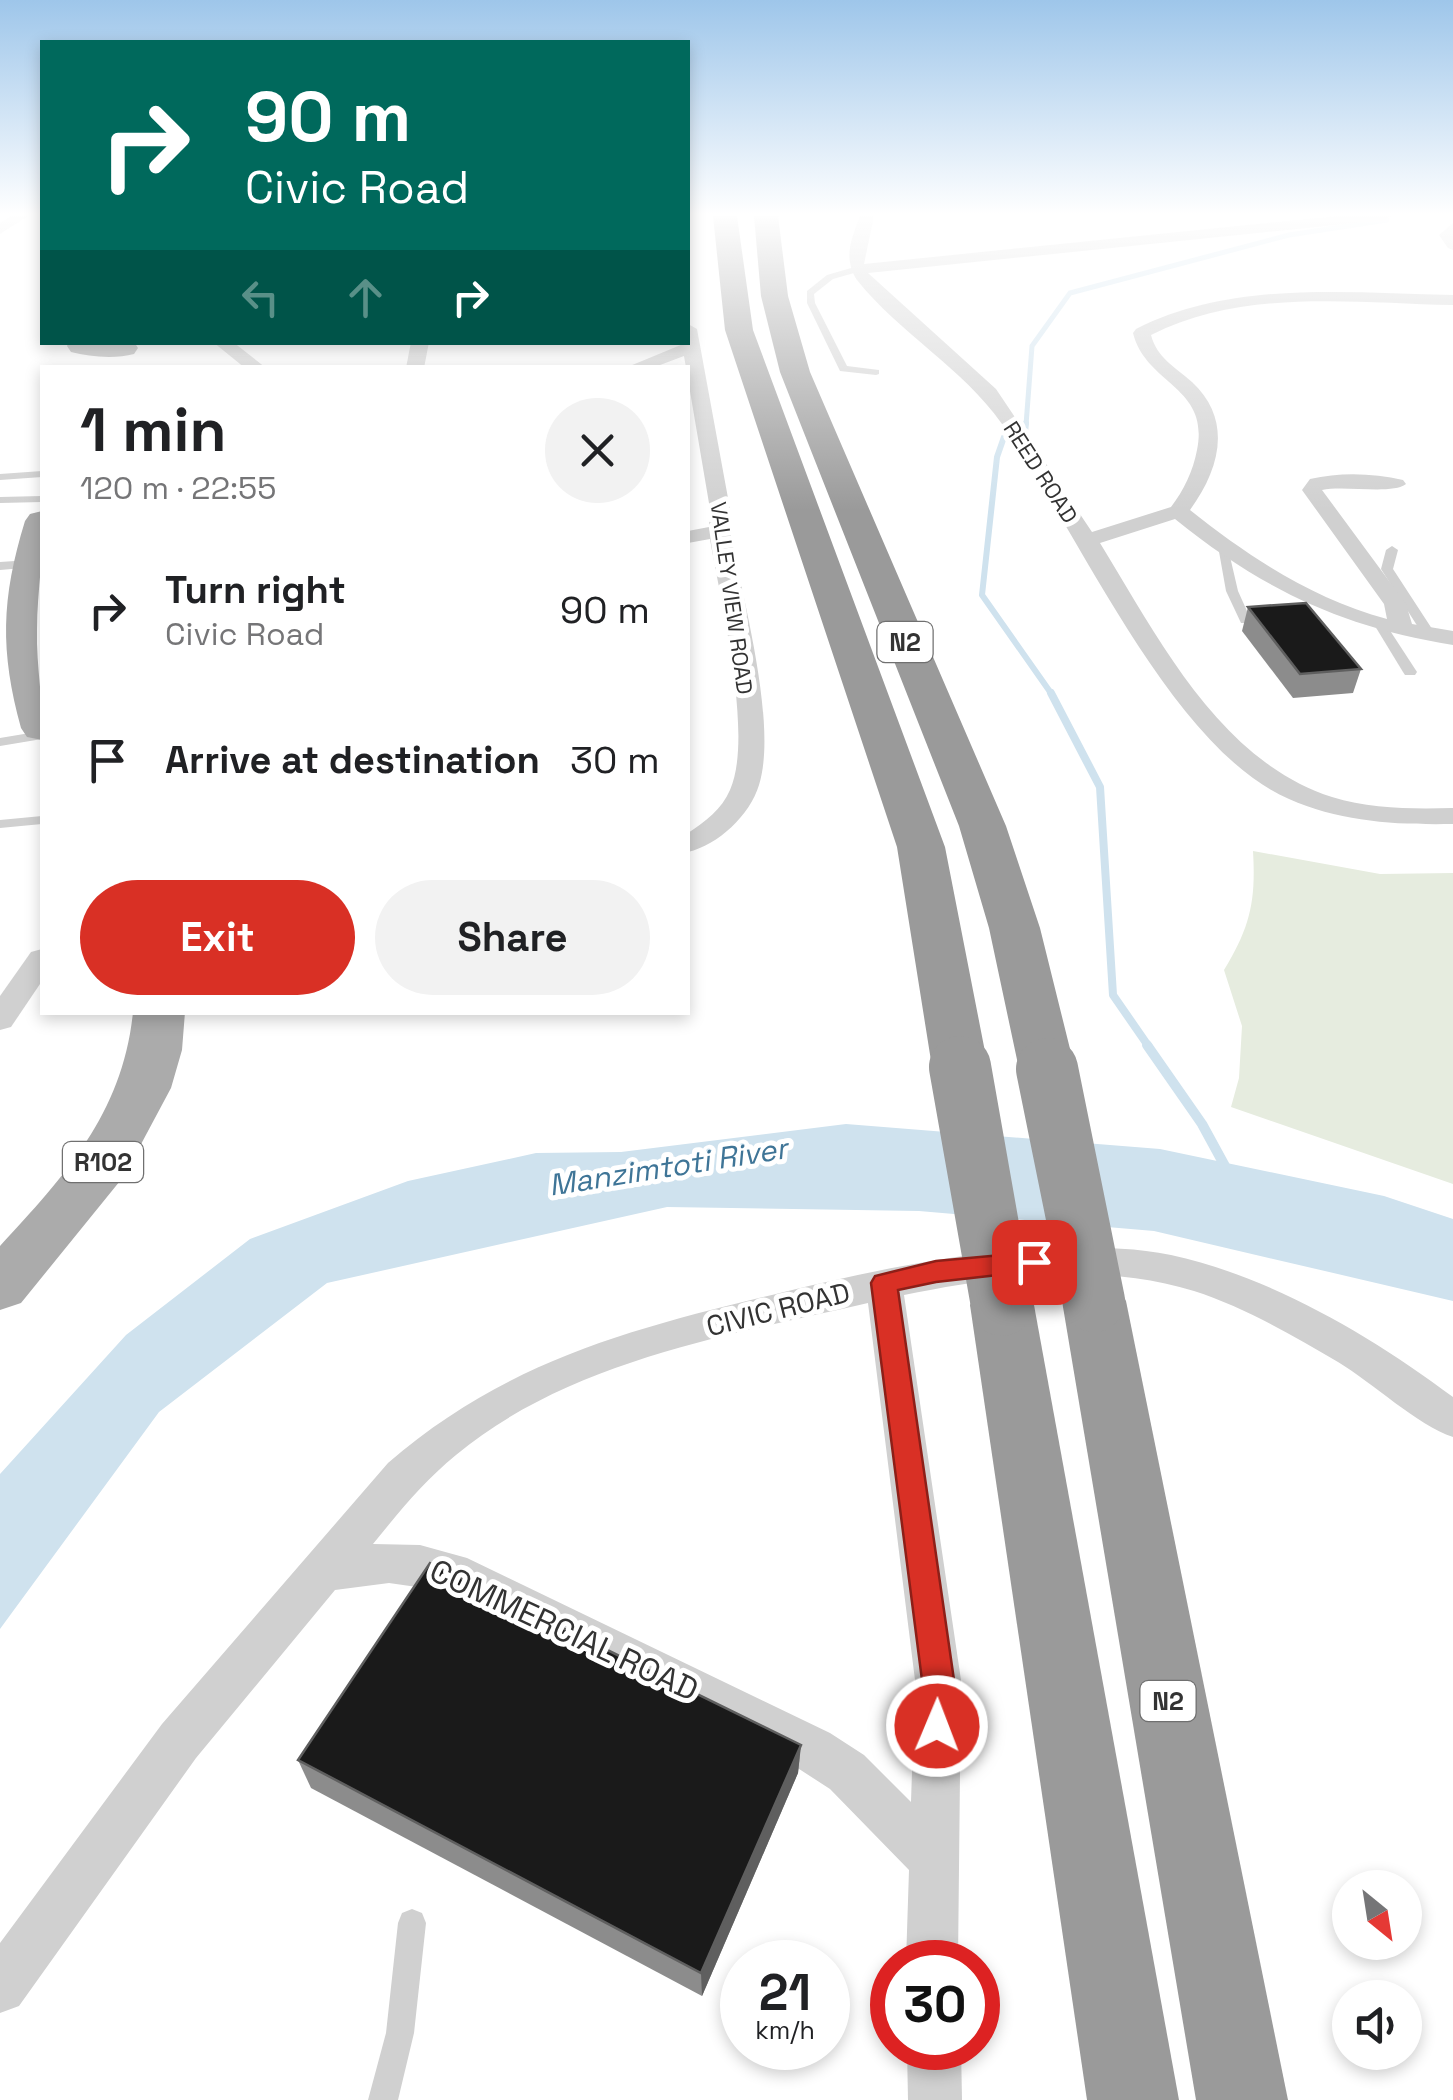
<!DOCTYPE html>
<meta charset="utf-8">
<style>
body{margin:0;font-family:"Space Grotesk",sans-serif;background:#f2f2f2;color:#202124;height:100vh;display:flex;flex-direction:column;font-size:38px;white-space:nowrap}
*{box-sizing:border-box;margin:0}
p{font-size:32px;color:#757577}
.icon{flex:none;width:55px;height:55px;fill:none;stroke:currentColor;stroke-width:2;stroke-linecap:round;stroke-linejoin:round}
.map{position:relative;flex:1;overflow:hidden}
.drawer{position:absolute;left:40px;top:365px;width:650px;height:650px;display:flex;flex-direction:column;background:#fff;border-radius:0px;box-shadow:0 5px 15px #0003}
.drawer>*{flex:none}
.top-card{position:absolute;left:40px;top:40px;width:650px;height:305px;border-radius:0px;box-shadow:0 5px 15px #0003;background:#00695c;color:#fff;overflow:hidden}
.needle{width:65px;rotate:150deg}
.fabs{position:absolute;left:1332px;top:1870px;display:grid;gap:20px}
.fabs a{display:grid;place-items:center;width:90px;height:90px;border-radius:50%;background:#fff;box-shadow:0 5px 15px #0003;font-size:50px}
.speed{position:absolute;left:720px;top:1940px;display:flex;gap:20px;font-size:50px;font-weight:700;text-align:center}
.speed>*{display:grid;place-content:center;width:130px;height:130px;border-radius:50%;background:#fff;box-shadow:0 5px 15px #0003;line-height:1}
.speed small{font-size:25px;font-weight:400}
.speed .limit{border:15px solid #d22;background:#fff;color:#111}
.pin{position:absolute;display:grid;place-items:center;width:85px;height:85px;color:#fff;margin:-42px;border-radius:20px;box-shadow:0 5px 15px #0006}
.me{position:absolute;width:110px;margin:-55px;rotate:1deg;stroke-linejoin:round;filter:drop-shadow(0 0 8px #0008)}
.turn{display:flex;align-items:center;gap:35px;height:210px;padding:0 40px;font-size:45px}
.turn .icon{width:130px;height:130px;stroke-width:2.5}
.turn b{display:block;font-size:70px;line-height:85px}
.lanes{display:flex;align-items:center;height:95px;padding:0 40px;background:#0003;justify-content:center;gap:50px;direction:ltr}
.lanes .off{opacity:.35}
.round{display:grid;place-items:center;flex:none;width:105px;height:105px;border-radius:52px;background:#f2f2f2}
.head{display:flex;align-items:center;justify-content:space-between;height:170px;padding:0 40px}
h1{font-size:60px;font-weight:800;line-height:75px}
.cta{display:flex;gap:20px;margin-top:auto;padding:20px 40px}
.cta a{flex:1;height:115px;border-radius:60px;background:#d93025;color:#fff;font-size:40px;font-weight:800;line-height:115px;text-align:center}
.cta a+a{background:#f2f2f2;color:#202124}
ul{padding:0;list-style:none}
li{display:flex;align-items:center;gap:30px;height:150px;padding:0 40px}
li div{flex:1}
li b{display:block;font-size:38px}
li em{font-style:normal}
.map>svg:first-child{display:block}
.green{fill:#e6ecdf}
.water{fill:#cfe2ee}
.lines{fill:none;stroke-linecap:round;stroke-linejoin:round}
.stream-far3{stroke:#cfe2ee;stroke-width:5}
.stream-far2{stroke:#cfe2ee;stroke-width:6}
.stream-far1{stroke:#cfe2ee;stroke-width:8}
.stream{stroke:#cfe2ee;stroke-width:10}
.service{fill:#d0d0d0;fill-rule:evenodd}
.minor{fill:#d0d0d0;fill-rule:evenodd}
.primary{fill:#ababab;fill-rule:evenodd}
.motorway{fill:#9a9a9a;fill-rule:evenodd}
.motorway-bridge{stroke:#9a9a9a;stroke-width:62}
.wall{fill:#8c8c8c}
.shaded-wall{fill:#5f5f5f}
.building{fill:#1a1a1a;stroke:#5f5f5f;stroke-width:2.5}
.route{fill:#d93025;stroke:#8d1f18;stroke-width:2.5}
.labels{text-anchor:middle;stroke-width:10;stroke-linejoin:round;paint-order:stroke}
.far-street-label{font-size:22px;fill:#333;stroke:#fff}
.shield{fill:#fff;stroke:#707070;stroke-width:2.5}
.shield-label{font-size:25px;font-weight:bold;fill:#333}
.street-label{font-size:28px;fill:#333;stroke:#fff}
.water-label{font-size:30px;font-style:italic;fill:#3f7597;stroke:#fff}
.near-street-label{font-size:32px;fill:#333;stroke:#fff}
</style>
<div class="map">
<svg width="1453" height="2100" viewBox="0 0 1453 2100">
<rect width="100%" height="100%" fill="#fff"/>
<!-- green -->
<path class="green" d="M1253 851 1380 874 1453 873V1184L1231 1107 1239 1078 1242 1026 1224 970C1250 927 1256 902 1253 851Z"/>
<!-- water -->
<path class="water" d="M846 1124 1160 1149 1384 1196 1453 1219V1301L1154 1231 919 1211 667 1207 327 1283 159 1412 0 1629V1474L126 1335 250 1239 408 1181 536 1153 621 1152Z"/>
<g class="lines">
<!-- stream-far3 -->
<path class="stream-far3" d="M1026 425 1032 346 1070 293 1289 235 1387 220"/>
<!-- stream-far2 -->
<g class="stream-far2">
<path d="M1025 433 1026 423"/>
<path d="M1004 437 997 457 982 595 1053 696"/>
</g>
<!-- stream-far1 -->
<path class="stream-far1" d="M1051 693 1100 787 1113 995 1149 1047"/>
<!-- stream -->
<path class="stream" d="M1147 1045 1202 1124 1226 1168"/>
<!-- service -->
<g class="service">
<path d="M858 266 861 271 833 279 814 294 815 303 847 366 879 370V374L876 375 840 371 807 303V291L827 275Z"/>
<path d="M42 471V477L0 480V474Z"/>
<path d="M42 496V502L0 503V497Z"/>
<path d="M1218 546 1228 548 1238 591 1251 620 1249 623H1241L1226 591Z"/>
<path d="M1392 546 1398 550 1393 569 1436 635 1435 638H1425L1381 569 1386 550Z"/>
<path d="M30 560 34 561V567L0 570V562Z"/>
<path d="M1381 622 1387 626 1417 672 1415 675H1405L1403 672 1375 626Z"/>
<path d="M42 731V739L0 746V738Z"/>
<path d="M42 816V824L0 828V820Z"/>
<path d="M412 1909 422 1913 426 1923 414 2033 398 2100H368L386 2033 398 1923 402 1913Z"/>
</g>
<!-- minor -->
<g class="minor">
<path d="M11 216H28L0 234V223Z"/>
<path d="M860 216H874L864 264 1337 216H1391L1384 220 868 273 996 389 1092 532 1171 507C1184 490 1193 471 1197 450 1210 386 1146 385 1133 333L1136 329C1233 280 1347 293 1453 295V305C1354 303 1242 288 1151 335 1157 358 1175 367 1192 382 1233 420 1220 469 1190 510 1249 557 1313 599 1387 619L1384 604 1302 490 1310 479C1340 472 1373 473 1403 480L1406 484C1392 495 1344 485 1322 490L1406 604 1412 624 1453 631V645C1342 627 1263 590 1175 519L1100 543C1158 637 1219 761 1332 797 1371 809 1413 809 1453 808V824C1397 825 1341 822 1289 799 1169 747 1078 529 1002 424 962 367 900 334 857 280 843 258 851 240 860 216Z"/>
<path d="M1453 223V250L1448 248 1439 235Z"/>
<path d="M688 324 697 329 730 509V531C742 596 778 724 759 785 750 815 718 845 688 852V833C705 822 722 809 730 790 754 736 720 599 710 539L688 543V531L709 527 710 509 684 356 652 368H625L688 342Z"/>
<path d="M213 342H233L266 368H245Z"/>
<path d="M411 342H429L424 368H406Z"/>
<path d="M42 949V981L11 1027 0 1030V996L31 952Z"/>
<path d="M1070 1246C1104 1248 1138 1248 1171 1255 1272 1277 1371 1336 1453 1397V1437C1417 1425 1373 1383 1338 1362 1292 1335 1244 1307 1194 1291 1102 1262 996 1276 904 1295L961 1680 958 1962H906L909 1870 830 1789 796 1767 445 1591 389 1583 335 1590 196 1758 19 2006 0 2013V1943L162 1724 388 1463C507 1360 634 1328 784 1292 879 1269 972 1250 1070 1246ZM868 1303 915 1680 911 1802 864 1755 830 1733 467 1558 420 1545 373 1544C399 1512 424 1481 456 1455 569 1361 729 1335 868 1303Z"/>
<path d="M907 2048H961L962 2100H908Z"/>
</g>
<!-- primary -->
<g class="primary">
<path d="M69 342H134L138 348 134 354C115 359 90 357 71 352L67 346Z"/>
<path d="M42 511C45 550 37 590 37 630 36 667 44 703 42 740L27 737 21 728C0 651 1 599 25 521L30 514Z"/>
<path d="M133 1012H185L182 1050 171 1088 124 1176 21 1303 0 1310V1246C66 1175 123 1112 133 1012Z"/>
</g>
<!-- motorway -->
<g class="motorway">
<path d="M713 216H737L753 330 945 847 988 1067 980 1081 960 1087 940 1081 932 1067 897 847 725 330Z"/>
<path d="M754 216H778L788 296 810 372 1006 826 1040 928 1075 1069 1067 1083 1047 1089 1027 1083 1019 1069 989 928 959 826 780 372 761 296Z"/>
<path d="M1094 1275 1117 1283 1126 1301 1288 2100H1196L1062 1301 1071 1283Z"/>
<path d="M1002 1279 1025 1287 1034 1305 1179 2100H1087L970 1305 979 1287Z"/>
</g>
<!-- motorway-bridge -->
<g class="motorway-bridge">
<path d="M960 1067 1002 1305"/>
<path d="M1047 1069 1094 1301"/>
</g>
</g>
<!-- wall -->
<g class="wall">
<path d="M1248 607 1361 669 1353 693 1293 698 1242 631Z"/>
<path d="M801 1745 798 1773 702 1996 311 1788 298 1760Z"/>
</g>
<!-- shaded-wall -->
<path class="shaded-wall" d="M801 1745 798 1773 702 1996 701 1973Z"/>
<!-- building -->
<g class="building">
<path d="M1306 603 1361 669 1300 674 1248 607Z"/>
<path d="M430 1563 801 1745 701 1973 298 1760Z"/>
</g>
<!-- sky -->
<linearGradient id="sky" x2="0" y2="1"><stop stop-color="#9ec6ea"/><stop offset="0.42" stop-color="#fff"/><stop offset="1" stop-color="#fff" stop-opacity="0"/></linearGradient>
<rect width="1453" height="510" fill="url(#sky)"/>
<!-- route -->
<path class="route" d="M1034 1252 1043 1255 1047 1262 1043 1270 936 1282 898 1290 954 1680 953 1726 949 1738 937 1742 925 1738 921 1726 922 1680 871 1283 875 1276 936 1261Z"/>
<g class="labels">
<!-- far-street labels -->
<g class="far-street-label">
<text transform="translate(1041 472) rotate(57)" y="8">REED ROAD</text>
<text transform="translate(732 598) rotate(82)" y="8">VALLEY VIEW ROAD</text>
</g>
<!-- shield labels -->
<g class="shield">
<rect x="877.5" y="622" width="55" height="40" rx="8"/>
<rect x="63" y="1142" width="80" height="40" rx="8"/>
<rect x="1140.5" y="1681" width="55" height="40" rx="8"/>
</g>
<g class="shield-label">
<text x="905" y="651">N2</text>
<text x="103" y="1171">R102</text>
<text x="1168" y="1710">N2</text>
</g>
<!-- street labels -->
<g class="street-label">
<text transform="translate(778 1309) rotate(-14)" y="10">CIVIC ROAD</text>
</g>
<!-- water labels -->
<g class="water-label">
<text transform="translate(668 1167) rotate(-9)" y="10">Manzimtoti River</text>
</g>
<!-- near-street labels -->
<g class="near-street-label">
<text transform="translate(564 1630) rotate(25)" y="11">COMMERCIAL ROAD</text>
</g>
</g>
</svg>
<div class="fabs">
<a><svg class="needle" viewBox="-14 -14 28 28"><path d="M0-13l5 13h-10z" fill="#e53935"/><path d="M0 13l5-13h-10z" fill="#757577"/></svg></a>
<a><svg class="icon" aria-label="sound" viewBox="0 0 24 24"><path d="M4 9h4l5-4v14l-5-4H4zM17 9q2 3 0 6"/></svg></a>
</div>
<div class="speed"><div>21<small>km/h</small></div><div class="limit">30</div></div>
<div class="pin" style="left:1034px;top:1262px;background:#d93025"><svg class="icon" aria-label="arrive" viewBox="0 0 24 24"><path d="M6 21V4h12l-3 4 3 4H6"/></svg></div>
<svg class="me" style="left:937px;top:1726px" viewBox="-20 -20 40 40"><circle r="17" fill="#d93025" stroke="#fff" stroke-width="3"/><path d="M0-11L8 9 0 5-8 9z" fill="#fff"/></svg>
<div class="top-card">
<div class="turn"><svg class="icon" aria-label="right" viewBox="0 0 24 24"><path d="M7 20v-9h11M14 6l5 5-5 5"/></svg><div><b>90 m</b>Civic Road</div></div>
<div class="lanes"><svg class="icon off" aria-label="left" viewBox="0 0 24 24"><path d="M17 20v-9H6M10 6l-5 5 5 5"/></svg><svg class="icon off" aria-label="ahead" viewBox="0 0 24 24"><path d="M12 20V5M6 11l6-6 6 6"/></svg><svg class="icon" aria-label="right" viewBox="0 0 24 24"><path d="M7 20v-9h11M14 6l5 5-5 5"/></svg></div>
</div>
<section class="drawer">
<div class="head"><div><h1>1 min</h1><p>120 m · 22:55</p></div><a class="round"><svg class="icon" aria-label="close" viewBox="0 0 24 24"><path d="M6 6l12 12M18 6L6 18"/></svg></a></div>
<ul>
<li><svg class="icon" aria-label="right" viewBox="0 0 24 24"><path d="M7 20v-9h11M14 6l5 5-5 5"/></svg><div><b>Turn right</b><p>Civic Road</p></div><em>90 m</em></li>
<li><svg class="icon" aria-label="arrive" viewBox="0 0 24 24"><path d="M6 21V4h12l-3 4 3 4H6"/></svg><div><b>Arrive at destination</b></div><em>30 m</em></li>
</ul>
<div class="cta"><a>Exit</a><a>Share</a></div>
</section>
</div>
